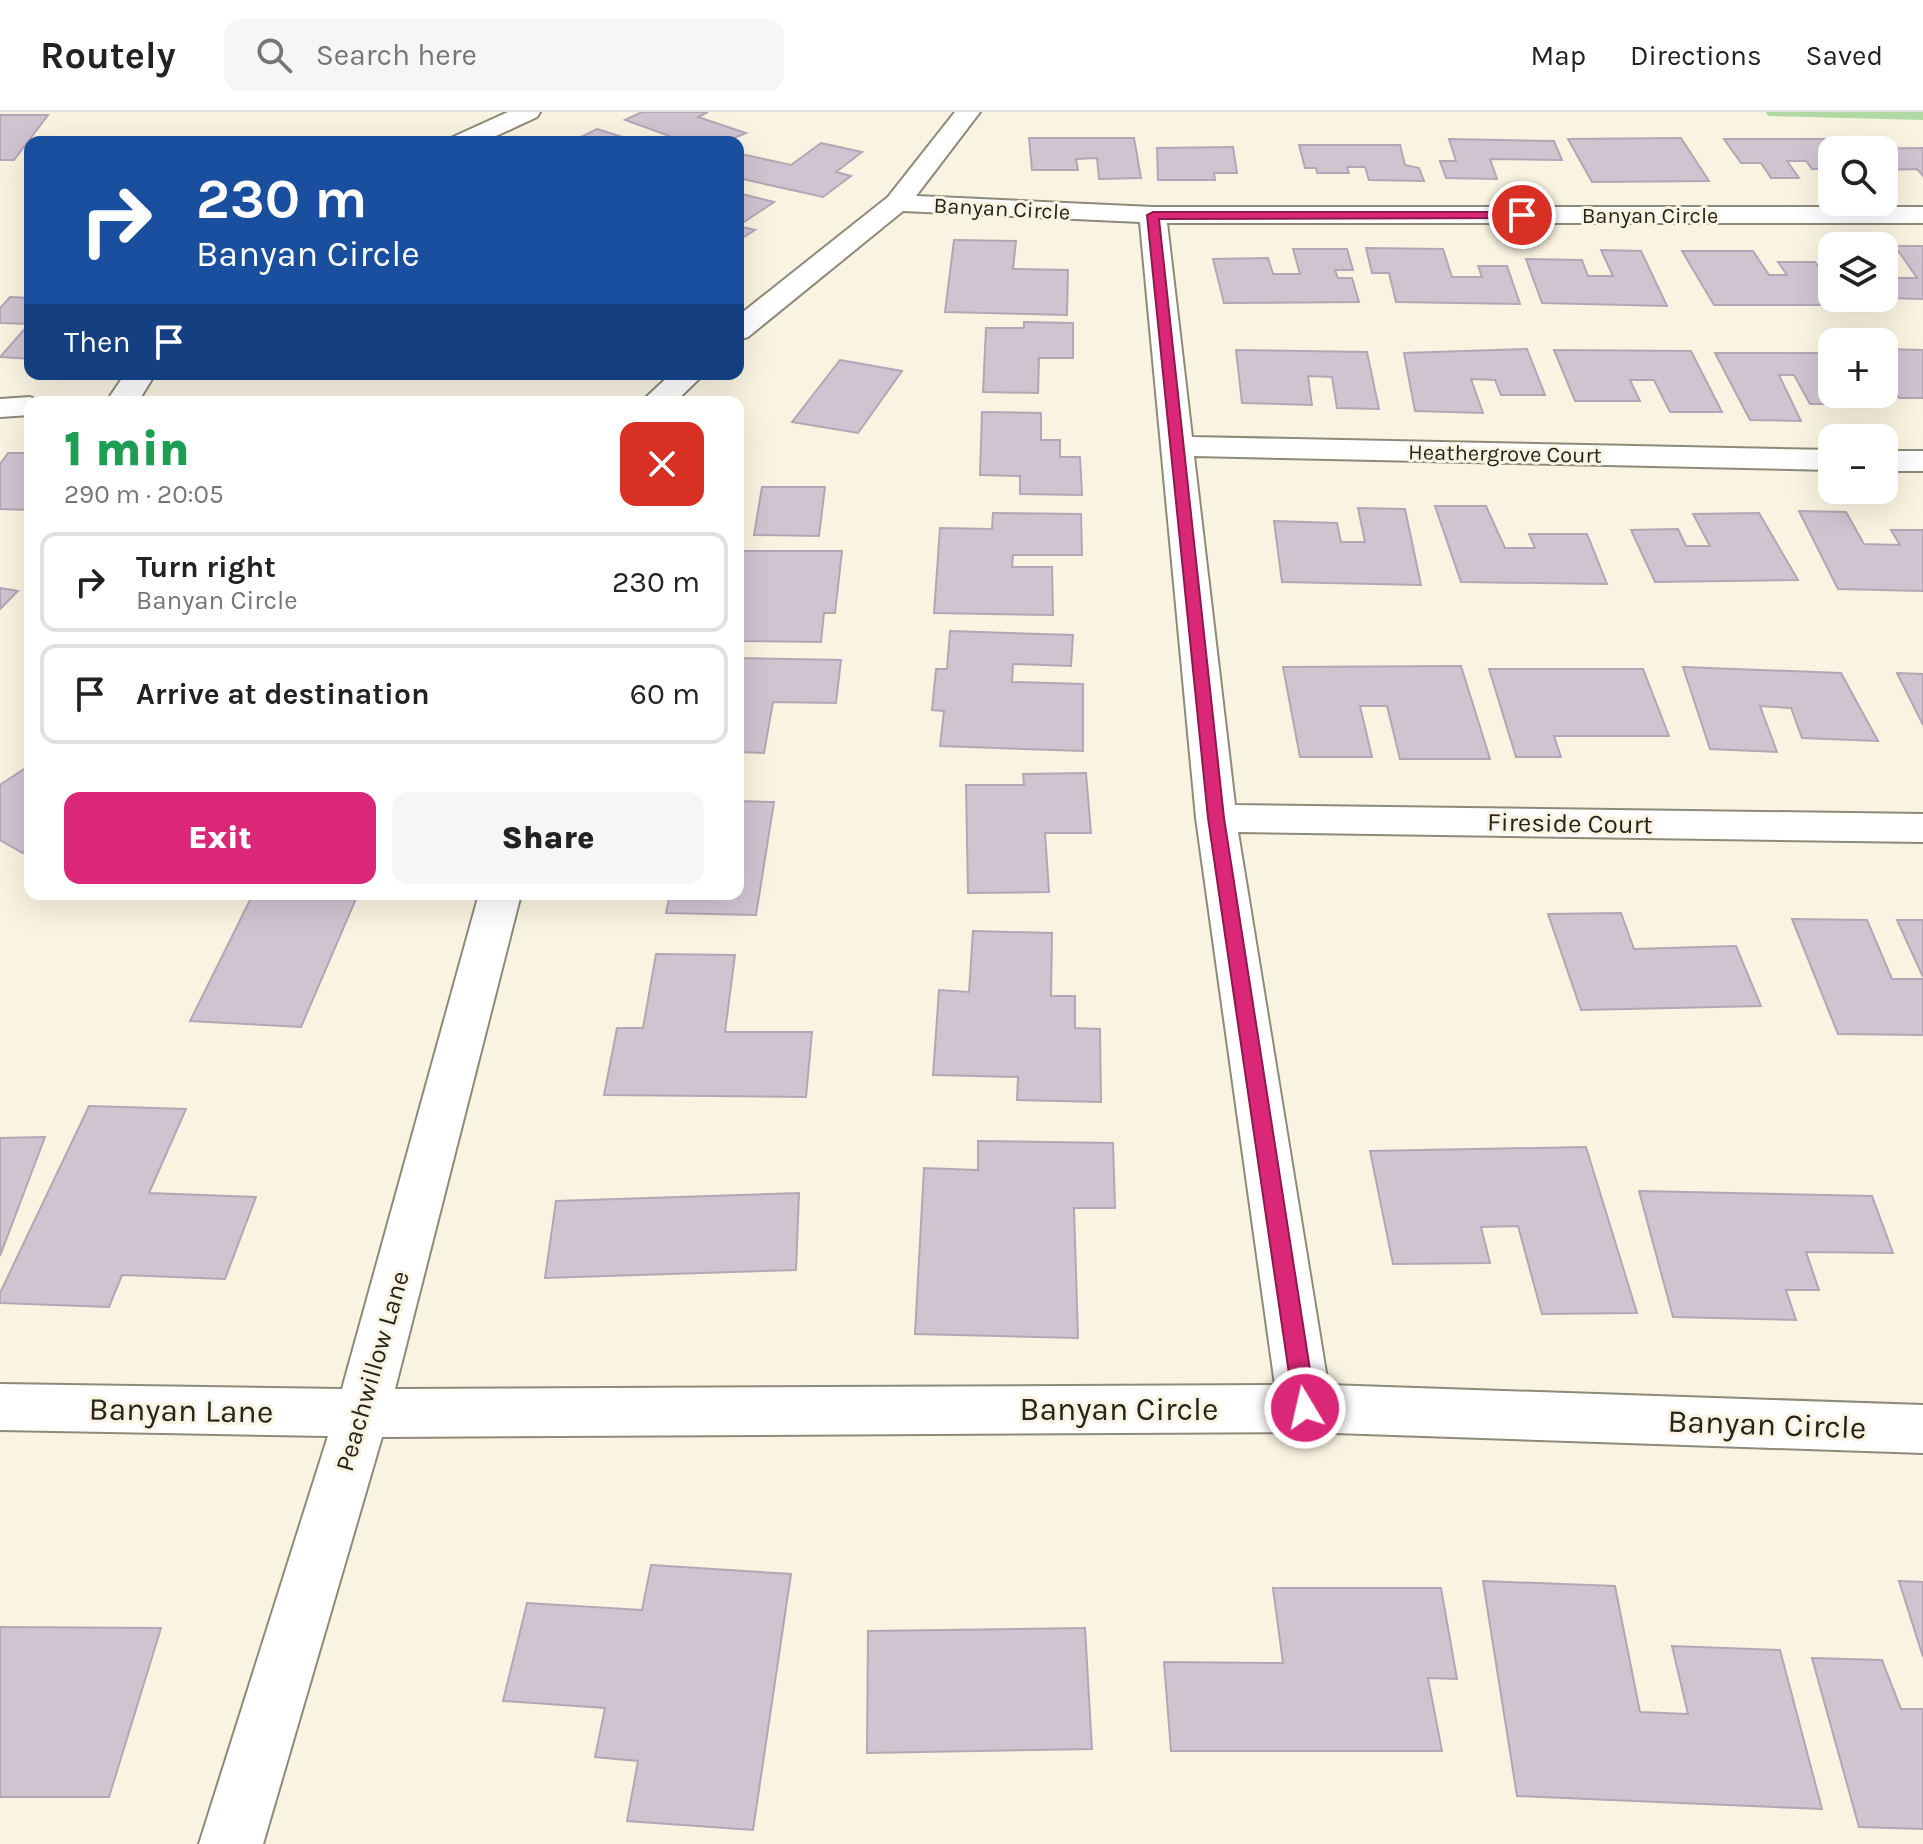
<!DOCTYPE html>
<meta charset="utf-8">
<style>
body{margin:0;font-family:Karla,sans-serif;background:#f6f6f6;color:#222;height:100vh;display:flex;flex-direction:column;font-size:30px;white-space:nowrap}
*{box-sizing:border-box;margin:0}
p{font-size:26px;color:#767676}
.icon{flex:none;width:44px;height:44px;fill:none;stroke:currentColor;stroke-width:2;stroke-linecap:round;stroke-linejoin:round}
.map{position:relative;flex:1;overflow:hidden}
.panel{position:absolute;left:24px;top:284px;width:720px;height:504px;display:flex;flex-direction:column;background:#fff;border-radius:16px;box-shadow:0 8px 32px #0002}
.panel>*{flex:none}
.banner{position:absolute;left:24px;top:24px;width:720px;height:244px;border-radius:16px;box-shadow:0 8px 32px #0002;background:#1a4fa0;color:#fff;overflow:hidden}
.buttons{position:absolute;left:1818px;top:24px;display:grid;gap:16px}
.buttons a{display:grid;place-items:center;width:80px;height:80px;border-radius:16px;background:#fff;box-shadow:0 8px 32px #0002;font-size:40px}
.pin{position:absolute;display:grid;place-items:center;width:68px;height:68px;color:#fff;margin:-34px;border:4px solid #fff;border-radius:50%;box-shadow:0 2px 8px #0007}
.me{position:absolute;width:88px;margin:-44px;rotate:351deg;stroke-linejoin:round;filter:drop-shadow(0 0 6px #0008)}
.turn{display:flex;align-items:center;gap:28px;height:168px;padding:0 40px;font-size:36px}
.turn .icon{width:104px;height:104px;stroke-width:2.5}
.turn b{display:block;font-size:56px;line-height:68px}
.then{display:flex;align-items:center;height:76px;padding:0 40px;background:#0003;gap:16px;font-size:30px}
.round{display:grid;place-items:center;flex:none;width:84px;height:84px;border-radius:16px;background:#f6f6f6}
.overview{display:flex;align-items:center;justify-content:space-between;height:136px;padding:0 40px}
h1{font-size:48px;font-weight:800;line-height:60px;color:#1e9e55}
.primary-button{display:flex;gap:16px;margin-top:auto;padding:16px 40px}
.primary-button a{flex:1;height:92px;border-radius:16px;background:#db2777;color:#fff;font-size:32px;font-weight:800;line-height:92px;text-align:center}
.primary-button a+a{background:#f6f6f6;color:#222}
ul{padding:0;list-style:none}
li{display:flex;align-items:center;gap:24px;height:100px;margin:0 16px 12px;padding:0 24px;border:4px solid #e0e0e0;border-radius:16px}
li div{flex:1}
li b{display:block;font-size:30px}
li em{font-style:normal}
header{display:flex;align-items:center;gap:48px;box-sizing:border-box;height:112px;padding:0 40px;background:#fff;border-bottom:2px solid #e0e0e0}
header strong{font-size:38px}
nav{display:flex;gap:44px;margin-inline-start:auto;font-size:28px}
.search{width:560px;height:72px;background:#f6f6f6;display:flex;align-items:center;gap:20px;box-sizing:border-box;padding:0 28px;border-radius:16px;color:#767676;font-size:30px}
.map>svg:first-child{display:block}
.green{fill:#b1d9a3}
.building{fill:#d2c3d1;stroke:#b4a6b4;stroke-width:2}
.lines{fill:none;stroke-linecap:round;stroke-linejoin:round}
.street-casing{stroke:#8e8a79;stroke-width:4}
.street{fill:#fff;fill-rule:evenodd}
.route{fill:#db2777;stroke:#8e194d;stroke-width:2}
.labels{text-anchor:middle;stroke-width:6;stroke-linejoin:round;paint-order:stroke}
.far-street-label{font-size:22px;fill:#26251d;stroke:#f9f4e1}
.street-label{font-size:26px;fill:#26251d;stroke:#f9f4e1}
.near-street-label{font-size:32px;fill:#26251d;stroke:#f9f4e1}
</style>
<header>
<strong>Routely</strong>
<div class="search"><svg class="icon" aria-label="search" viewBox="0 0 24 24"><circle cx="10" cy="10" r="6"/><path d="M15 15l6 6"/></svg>Search here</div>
<nav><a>Map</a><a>Directions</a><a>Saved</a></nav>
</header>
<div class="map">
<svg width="1923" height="1732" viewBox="0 0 1923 1732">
<rect width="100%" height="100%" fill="#f9f4e1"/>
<!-- green -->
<path class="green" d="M1766 0H1923V8L1768 4Z"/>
<!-- building -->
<g class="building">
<path d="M642 0H708L698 5 746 21 724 30H686L625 8Z"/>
<path d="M0 3H48L14 48H0Z"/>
<path d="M597 17 638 30H571Z"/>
<path d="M1029 26H1134L1141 66 1099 67 1097 46 1076 47 1078 58H1032Z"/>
<path d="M1681 26 1709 69 1592 70 1568 27Z"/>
<path d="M1449 27 1554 29 1562 48 1490 47 1497 67 1446 66 1440 49H1456Z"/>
<path d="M1724 27H1838L1847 38H1832V57H1812L1806 49H1787L1799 66H1771L1761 51H1741Z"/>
<path d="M821 31 862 40 836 60 851 64 823 85 738 66V45L741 42 791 53Z"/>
<path d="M1299 33H1400L1405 53 1419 56 1424 69 1369 68 1365 55H1347L1349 61H1317L1316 56H1305Z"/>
<path d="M1233 35 1237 61H1214L1215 68H1158L1157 36Z"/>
<path d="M1923 36V64L1917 57 1884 58V38L1859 37Z"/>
<path d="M738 81 774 90 738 114 755 118 738 129Z"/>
<path d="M954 128 1016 129 1013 157 1068 158 1067 203 945 200Z"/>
<path d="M1895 134H1923V187L1887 186 1892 194 1859 193 1854 186H1884V159L1889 166H1917Z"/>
<path d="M1366 136 1443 137 1452 165H1482L1478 154H1507L1520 192 1396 190 1389 161H1372Z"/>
<path d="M1293 137H1347L1353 158H1335L1338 166H1352L1359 190 1224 191 1213 147 1268 146 1273 162H1300Z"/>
<path d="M1601 138 1641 139 1667 194 1542 191 1526 147 1582 148 1588 164H1613Z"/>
<path d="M1682 139H1753L1769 163H1787L1778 150H1815L1832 175V186H1839L1844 193H1714Z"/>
<path d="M10 185 30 186V247L0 245 29 212 0 211V196Z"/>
<path d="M1024 210 1073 211V246H1039L1038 281 983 280 986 216H1024Z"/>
<path d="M1527 237 1545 283H1501L1495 268 1471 267 1483 301 1415 299 1404 241Z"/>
<path d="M1884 237 1923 238V286H1899L1884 261Z"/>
<path d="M1236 238 1367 240 1379 297 1337 296 1332 265 1308 264 1312 293 1242 291Z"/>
<path d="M1554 238 1691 239 1722 300H1670L1654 268H1630L1640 289H1575Z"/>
<path d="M1715 241H1832V282H1868L1874 292H1810L1794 263H1779L1801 309 1750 308Z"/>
<path d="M840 248 902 259 858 321 792 310Z"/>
<path d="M982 300 1041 301V328H1060V345H1080L1082 383 1020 382V364L980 363Z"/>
<path d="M8 341H30V398L0 397V352Z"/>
<path d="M762 375H825L819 424 754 423Z"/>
<path d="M1435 394H1486L1505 436H1535L1529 422H1587L1607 472 1461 470Z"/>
<path d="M1358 396 1405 397 1421 473 1282 470 1274 409 1337 411 1341 430H1365Z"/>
<path d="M1799 399 1846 400 1864 432 1900 433 1891 418H1923V479L1838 477Z"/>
<path d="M993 401 1081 402 1082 443H1013L1012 455H1052L1053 503 934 501 940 416 992 417Z"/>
<path d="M1759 401 1798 468 1655 470 1631 418 1678 417 1686 434H1710L1693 402Z"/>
<path d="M738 439H842L835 501H824L821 530 738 529Z"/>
<path d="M0 476 18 479 0 497Z"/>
<path d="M950 519 1073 523 1071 554 1013 552 1012 570 1083 572V639L940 634 944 599 932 598 936 557H947Z"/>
<path d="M738 546 841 548 836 591 773 590 764 641 738 640Z"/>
<path d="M1461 554 1490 647H1400L1387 594H1360L1372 645H1300L1283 555Z"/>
<path d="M1683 555 1841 561 1878 629 1802 626 1791 596 1760 594 1777 640 1710 637Z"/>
<path d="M1489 557H1643L1669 624H1554L1561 645H1516Z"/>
<path d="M1897 561 1923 562V613Z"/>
<path d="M30 653V736L23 741 0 728V673Z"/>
<path d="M1086 661 1091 721H1045L1049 780 968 781 966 673H1024L1023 662Z"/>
<path d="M738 689 774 690 756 803 666 801 670 782H738Z"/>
<path d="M253 782H358L301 915 190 909Z"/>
<path d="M1621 801 1634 837 1736 834 1761 894 1581 898 1548 802Z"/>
<path d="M1792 807 1867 808 1892 867H1923V923L1838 922Z"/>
<path d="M1897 808H1923V865Z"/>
<path d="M973 819 1052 821 1051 884H1075V916L1100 917 1101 990 1017 988 1018 965 933 963 939 878 969 880Z"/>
<path d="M656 842 735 843 725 920H812L806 985 604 983 617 916H643Z"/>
<path d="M89 994 186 997 149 1081 256 1085 225 1167 122 1163 109 1195 0 1191V1181Z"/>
<path d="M45 1025 0 1144V1026Z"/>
<path d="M978 1029 1113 1031 1115 1096H1074L1078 1226 915 1222 924 1056 978 1058Z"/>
<path d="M1586 1035 1637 1201 1542 1202 1518 1114 1481 1115 1490 1151 1393 1152 1370 1039Z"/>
<path d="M1639 1079 1872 1084 1893 1141 1806 1140 1819 1178H1786L1796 1208 1673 1205Z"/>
<path d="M799 1081 796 1158 545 1166 556 1089Z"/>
<path d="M651 1453 791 1462 753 1718 627 1709 638 1649 595 1645 605 1596 503 1589 527 1491 642 1498Z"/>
<path d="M1483 1469 1615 1474 1640 1600 1688 1602 1672 1534 1780 1538 1822 1697 1517 1684Z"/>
<path d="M1899 1469 1923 1470V1545Z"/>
<path d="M1273 1476H1441L1457 1567 1428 1566 1442 1639H1171L1164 1550 1283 1551Z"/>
<path d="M0 1515 161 1516 109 1685H0Z"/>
<path d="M1085 1516 1092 1637 867 1641 868 1519Z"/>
<path d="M1812 1546 1882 1548 1901 1597H1923V1717L1859 1715Z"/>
</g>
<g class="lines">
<defs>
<g id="street">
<path d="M508 0H540L537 5 483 30H449L453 25Z"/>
<path d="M955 0H980L916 84 1153 95H1923V111H1167L1192 325 1832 338V358L1194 344 1235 693 1923 702V730L1238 720 1328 1273 1923 1293V1341L1305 1320 382 1325 263 1732H199L328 1324 0 1318V1272L342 1277 479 782H521L395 1277 1275 1273 1196 706 1140 110 903 99 748 225 738 228V204L888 85Z"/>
<path d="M125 262H155L138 290H106Z"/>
<path d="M671 262H704L675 290H641Z"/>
<path d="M30 285 43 290H30V303L0 305V287Z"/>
<rect x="1884" y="339" width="39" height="20"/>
</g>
</defs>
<!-- street casing -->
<use href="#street" class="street-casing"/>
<!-- street -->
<use href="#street" class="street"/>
</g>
<!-- route -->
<path class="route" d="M1153 100H1522L1528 103 1522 106 1159 107 1224 706 1316 1296 1313 1303 1305 1306 1298 1303 1294 1296 1208 706 1147 103Z"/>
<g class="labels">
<!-- far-street labels -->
<g class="far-street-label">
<text transform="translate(1002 96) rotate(3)" y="8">Banyan Circle</text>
<text x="1650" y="111">Banyan Circle</text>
<text transform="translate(1505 341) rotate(1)" y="8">Heathergrove Court</text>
</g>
<!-- street labels -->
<g class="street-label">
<text transform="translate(1570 711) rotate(1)" y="9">Fireside Court</text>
<text transform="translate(372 1259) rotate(-74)" y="9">Peachwillow Lane</text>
</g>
<!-- near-street labels -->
<g class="near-street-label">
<text x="1119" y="1308">Banyan Circle</text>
<text transform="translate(181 1298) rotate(1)" y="11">Banyan Lane</text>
<text transform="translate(1767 1312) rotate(2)" y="11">Banyan Circle</text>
</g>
</g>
</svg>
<div class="buttons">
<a><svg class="icon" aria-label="search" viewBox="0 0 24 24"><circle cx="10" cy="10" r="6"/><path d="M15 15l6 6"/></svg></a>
<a><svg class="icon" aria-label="layers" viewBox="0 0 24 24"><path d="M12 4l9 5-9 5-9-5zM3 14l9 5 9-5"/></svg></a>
<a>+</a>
<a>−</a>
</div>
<div class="pin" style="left:1522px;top:103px;background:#d93025"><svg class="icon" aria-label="arrive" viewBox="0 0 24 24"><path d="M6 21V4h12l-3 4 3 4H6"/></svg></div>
<svg class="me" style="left:1305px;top:1296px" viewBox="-20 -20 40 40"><circle r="17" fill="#db2777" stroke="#fff" stroke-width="3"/><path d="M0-11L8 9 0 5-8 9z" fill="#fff"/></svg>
<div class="banner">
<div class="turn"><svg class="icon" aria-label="right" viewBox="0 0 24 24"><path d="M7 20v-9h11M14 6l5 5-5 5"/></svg><div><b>230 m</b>Banyan Circle</div></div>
<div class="then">Then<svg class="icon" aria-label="arrive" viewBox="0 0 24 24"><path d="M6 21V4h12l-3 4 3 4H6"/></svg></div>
</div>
<section class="panel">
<div class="overview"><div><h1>1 min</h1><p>290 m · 20:05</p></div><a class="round" style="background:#d93025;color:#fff"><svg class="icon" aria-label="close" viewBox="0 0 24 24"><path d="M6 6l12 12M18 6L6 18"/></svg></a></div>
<ul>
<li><svg class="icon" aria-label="right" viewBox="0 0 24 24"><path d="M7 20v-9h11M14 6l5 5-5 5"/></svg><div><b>Turn right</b><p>Banyan Circle</p></div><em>230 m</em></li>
<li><svg class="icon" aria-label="arrive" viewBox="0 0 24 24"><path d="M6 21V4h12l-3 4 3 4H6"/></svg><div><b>Arrive at destination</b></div><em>60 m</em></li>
</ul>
<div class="primary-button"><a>Exit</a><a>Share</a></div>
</section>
</div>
